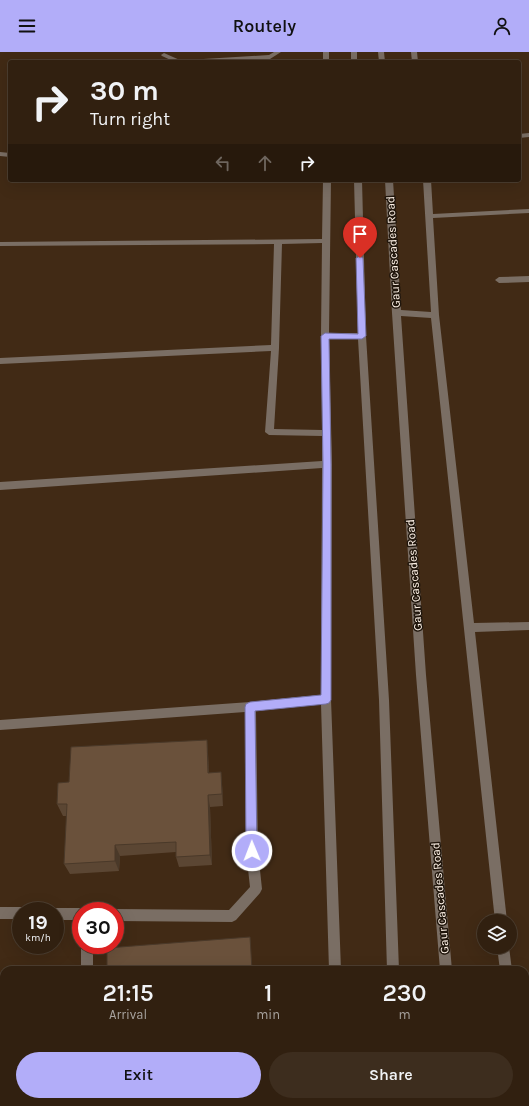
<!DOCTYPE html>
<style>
body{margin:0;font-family:Karla,sans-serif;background:#3d2d1e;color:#f1f3f6;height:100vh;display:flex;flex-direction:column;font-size:15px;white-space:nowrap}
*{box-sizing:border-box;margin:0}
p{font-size:13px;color:#a8a39f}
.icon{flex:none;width:22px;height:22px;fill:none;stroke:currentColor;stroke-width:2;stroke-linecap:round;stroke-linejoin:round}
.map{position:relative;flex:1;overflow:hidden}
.drawer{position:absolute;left:0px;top:914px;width:529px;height:140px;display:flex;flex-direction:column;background:#312010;border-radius:12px 12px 0 0;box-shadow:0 4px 16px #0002,0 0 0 1px #4c3e30}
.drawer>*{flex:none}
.guide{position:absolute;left:8px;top:8px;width:513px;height:122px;border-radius:4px;box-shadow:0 4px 16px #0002,0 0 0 1px #4c3e30;background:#312010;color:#f1f3f6;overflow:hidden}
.buttons{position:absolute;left:477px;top:862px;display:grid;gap:8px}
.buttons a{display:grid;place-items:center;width:40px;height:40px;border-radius:50%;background:#312010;box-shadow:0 4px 16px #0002,0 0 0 1px #4c3e30;font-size:20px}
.speed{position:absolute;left:12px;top:850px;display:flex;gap:8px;font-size:20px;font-weight:700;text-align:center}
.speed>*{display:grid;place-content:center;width:52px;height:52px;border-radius:50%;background:#312010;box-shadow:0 4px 16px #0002,0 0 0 1px #4c3e30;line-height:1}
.speed small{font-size:10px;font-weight:400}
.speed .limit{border:6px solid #d22;background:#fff;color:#111}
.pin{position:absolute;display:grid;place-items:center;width:34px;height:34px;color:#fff;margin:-41px -17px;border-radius:50% 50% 50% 0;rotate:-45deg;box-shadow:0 0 4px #0007}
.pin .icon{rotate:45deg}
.me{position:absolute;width:44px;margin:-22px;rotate:359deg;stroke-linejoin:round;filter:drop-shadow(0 0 3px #0008)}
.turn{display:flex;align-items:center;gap:14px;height:84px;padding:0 16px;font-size:18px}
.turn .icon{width:52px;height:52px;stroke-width:2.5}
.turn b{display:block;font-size:28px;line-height:34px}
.lanes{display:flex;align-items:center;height:38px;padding:0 16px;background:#0003;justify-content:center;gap:20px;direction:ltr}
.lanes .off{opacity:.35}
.eta{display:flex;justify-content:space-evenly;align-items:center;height:68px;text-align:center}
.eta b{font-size:24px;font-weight:600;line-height:28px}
.action{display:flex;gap:8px;margin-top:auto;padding:8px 16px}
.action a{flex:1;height:46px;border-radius:24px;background:#b2adf9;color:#111;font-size:16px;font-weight:600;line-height:46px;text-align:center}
.action a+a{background:#3d2d1e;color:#f1f3f6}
header{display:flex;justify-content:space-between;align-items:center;height:52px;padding:0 16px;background:#b2adf9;color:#111;font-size:18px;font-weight:600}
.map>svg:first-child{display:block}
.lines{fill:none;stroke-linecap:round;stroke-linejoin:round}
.minor{fill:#7a6e64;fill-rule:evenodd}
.wall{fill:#5b4633}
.shaded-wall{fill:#4a3929}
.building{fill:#6a513b;stroke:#4a3929}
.route{fill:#b2adf9;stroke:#7470a2}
.labels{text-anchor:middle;stroke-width:3;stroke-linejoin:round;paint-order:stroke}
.street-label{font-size:12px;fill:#fef2e7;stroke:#20160c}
</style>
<header><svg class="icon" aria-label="menu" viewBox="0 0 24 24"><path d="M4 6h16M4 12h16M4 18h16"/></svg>Routely<svg class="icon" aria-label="person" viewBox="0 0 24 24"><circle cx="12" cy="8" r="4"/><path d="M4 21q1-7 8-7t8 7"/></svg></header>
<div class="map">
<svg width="529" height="1054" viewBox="0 0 529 1054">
<rect width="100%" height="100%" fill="#412a15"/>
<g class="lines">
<!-- minor -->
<g class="minor">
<path d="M274 0H281L270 7 218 10H184L187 8 269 3Z"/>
<rect x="323" y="0" width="6" height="10"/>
<rect x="351" y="0" width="6" height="10"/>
<path d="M378 0H384L385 10H379Z"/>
<path d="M411 0H417L418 10H412Z"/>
<path d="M164 1 182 9 183 10H175L162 4 161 3Z"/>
<path d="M529 81V85L519 86V82Z"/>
<path d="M0 100 10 101V105L0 104Z"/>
<path d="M323 128H331L329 281H358L354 128H362L366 284 389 648 399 918H387L379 648 358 287H329L332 412 331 647 341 918H329L321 652 256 659 258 799 262 837 260 841 236 868 232 870 115 869V859H110L115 857 229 858 250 835 246 799 245 660 0 678V668L250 650 321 643 322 416 0 438V430L322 409V384L269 383 265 380 271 299 0 312V306L271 293 274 192 0 194V190L322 187ZM322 191 321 284 322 378 274 377 279 296 282 192Z"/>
<path d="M385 128H393L401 258 431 260 423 128H431L433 162 529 157V161L433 166 439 263 474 571 529 570V578L475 580 507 869H495L431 266 401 264 426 623 452 918H440L416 623 392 261Z"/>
<path d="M529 224V230L499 231 495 228 499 225Z"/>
<path d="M0 855H21L25 857 26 859H21V867H0Z"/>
<path d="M55 856H81L86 859H81V868H55V859H50Z"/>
<path d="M81 892 93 893V918H81Z"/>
<path d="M497 895H509L512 918H500Z"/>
<path d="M525 1044 529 1048V1054H517L516 1050H525Z"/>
<rect x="84" y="1050" width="14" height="4"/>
<rect x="329" y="1050" width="14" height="4"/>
<rect x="392" y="1050" width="14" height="4"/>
<rect x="448" y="1050" width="14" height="4"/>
</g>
</g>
<!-- wall -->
<path class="wall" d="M208 701 209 721 222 732 223 754 210 755 212 813 179 815 176 805V800L120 804 119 819 70 822 64 812 67 764H63L57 752 69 730Z"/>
<!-- shaded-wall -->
<g class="shaded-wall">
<path d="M207 688 208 701 209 733 208 721Z"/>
<path d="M221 720 222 732 223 754 222 742Z"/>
<path d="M208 743 210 755 212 813 210 803Z"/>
<path d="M115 793 120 804 119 819 115 809Z"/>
</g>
<!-- building -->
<g class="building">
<path d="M207 688 208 721 221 720 222 742 208 743 210 803 176 805V790L115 793V809L64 812 67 752H57L58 731 69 730 71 695Z"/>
<path d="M250 885 252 918H107V896Z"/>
<path d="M145 1050H226L227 1054H145Z"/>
</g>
<!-- route -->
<path class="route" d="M360 204 363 206 366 284 362 287H329L331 412V648L329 651 326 652 255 659 257 799 256 803 252 805 248 803 246 799 245 655 246 652 250 650 321 643 323 412 321 284 325 281 358 282 356 206Z"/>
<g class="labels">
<!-- street labels -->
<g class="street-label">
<text transform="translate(393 200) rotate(-93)" y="4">Gaur Cascades Road</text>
<text transform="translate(414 523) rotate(-94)" y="4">Gaur Cascades Road</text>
<text transform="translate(440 846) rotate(-95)" y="4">Gaur Cascades Road</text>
</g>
</g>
</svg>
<div class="buttons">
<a><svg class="icon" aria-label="layers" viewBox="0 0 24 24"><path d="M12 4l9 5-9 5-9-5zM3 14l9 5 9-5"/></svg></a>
</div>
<div class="speed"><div>19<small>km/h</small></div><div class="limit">30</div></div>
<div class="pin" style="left:360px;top:206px;background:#d93025"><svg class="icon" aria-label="arrive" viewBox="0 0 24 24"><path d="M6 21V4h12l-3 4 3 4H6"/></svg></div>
<svg class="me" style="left:252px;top:799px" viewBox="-20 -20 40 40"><circle r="17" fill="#b2adf9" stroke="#fff" stroke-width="3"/><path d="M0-11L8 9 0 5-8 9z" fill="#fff"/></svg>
<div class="guide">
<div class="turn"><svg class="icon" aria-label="right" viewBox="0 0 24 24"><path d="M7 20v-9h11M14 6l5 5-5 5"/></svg><div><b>30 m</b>Turn right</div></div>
<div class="lanes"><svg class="icon off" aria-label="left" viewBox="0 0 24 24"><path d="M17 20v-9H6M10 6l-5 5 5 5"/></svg><svg class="icon off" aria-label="ahead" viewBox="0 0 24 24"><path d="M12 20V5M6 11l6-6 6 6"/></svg><svg class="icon" aria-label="right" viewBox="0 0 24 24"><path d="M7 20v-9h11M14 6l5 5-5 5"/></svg></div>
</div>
<section class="drawer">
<div class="eta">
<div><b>21:15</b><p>Arrival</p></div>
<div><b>1</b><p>min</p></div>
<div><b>230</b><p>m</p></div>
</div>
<div class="action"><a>Exit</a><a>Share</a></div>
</section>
</div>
